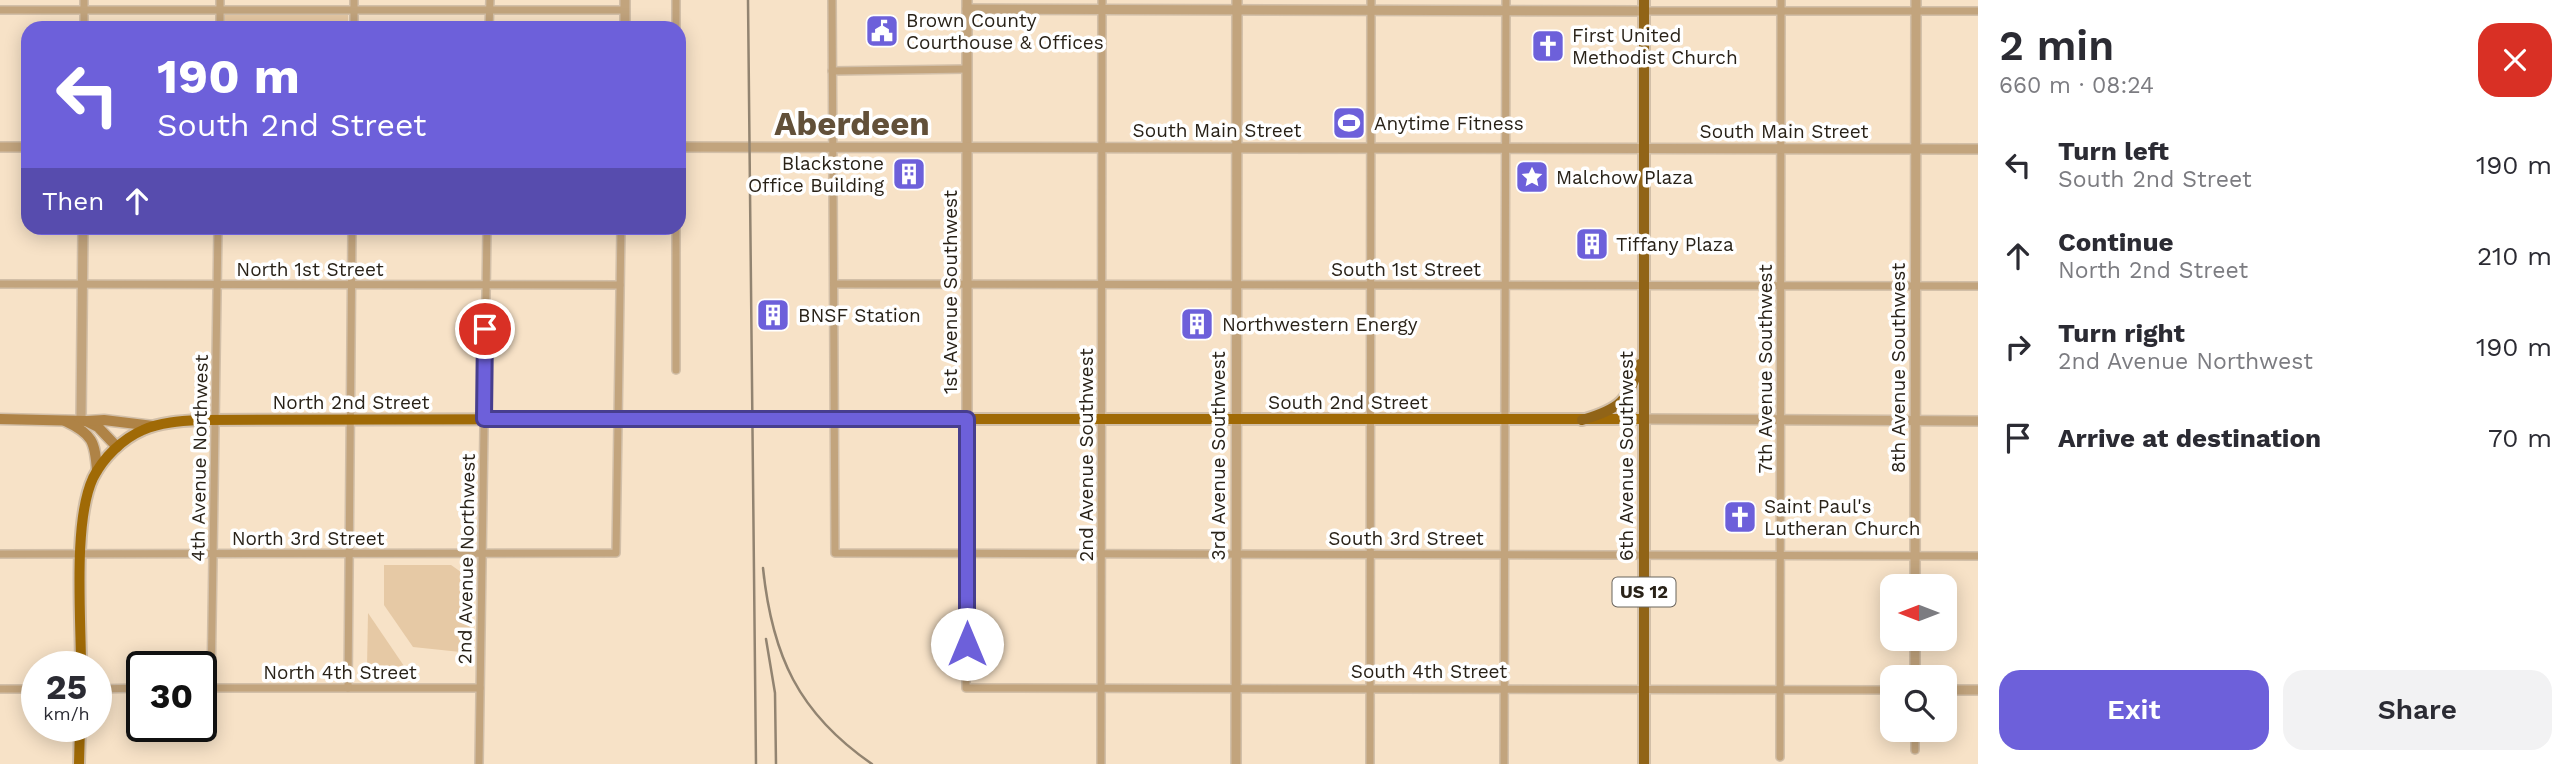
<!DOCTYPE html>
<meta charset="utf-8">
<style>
body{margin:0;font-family:"Work Sans",sans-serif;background:#f2f2f3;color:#2b2b33;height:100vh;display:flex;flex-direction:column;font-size:26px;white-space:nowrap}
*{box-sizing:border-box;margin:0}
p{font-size:23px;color:#7c7c81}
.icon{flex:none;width:38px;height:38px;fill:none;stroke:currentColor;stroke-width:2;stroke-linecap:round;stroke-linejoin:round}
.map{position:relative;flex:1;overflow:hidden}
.sheet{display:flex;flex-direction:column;background:#fff;width:595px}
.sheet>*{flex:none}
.top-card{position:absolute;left:21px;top:21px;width:665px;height:214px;border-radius:21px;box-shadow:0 4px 18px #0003;background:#6d60da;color:#fff;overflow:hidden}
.needle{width:46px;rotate:270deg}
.tools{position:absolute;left:1880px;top:574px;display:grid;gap:14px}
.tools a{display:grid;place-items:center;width:77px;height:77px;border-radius:14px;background:#fff;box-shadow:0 4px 18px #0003;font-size:35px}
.speed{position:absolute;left:21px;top:651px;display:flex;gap:14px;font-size:35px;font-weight:700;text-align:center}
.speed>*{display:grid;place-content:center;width:91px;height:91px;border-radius:50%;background:#fff;box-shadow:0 4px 18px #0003;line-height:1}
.speed small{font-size:18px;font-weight:400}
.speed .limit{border:4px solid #111;border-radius:10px;background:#fff;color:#111}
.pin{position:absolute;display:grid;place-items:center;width:60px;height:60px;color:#fff;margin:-30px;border:4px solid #fff;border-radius:50%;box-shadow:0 2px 7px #0007}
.me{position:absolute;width:77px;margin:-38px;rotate:0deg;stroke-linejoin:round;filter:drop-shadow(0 0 5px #0008)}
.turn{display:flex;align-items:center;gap:24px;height:147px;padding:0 21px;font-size:32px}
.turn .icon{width:91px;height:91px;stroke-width:2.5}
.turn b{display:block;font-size:49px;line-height:60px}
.then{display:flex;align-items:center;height:66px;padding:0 21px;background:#0003;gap:14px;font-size:26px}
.round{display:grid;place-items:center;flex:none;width:74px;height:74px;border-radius:21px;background:#f2f2f3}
.headline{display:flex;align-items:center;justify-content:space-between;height:119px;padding:0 21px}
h1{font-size:42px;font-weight:600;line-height:52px}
.cta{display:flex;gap:14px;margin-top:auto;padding:14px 21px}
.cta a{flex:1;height:80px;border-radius:21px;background:#6d60da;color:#fff;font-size:28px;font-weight:600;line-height:80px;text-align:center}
.cta a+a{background:#f2f2f3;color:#2b2b33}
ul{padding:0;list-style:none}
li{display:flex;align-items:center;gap:21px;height:91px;padding:0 21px}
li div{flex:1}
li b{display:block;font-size:26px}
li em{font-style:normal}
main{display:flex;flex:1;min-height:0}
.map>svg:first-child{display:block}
.green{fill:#e6c9a5}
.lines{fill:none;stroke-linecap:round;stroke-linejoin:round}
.minor-casing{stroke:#d2bfa8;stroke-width:10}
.tertiary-casing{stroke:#d2bfa8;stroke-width:12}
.secondary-casing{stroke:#d2bfa8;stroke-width:13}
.primary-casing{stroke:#d2bfa8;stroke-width:14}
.trunk-casing{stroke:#d2bfa8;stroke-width:14}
.minor{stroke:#c2a47d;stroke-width:7}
.tertiary{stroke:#c2a47d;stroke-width:9}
.secondary{stroke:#af8346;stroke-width:10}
.primary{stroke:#a06a06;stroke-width:10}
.trunk{stroke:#916417;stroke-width:10}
.rail{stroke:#928471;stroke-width:2.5}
.primary-bridge-casing{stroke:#d2bfa8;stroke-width:14;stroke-linecap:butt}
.primary-bridge{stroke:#a06a06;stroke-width:10}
.route-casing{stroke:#473e8e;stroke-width:18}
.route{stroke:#6d60da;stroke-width:12}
.labels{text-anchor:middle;stroke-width:7;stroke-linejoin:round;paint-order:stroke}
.shield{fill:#fff;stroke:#69645d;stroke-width:2}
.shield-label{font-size:18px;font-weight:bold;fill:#292218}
.poi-label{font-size:19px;fill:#292218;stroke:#fff;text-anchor:start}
.street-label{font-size:19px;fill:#292218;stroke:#fff}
.town-label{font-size:33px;font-weight:bold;fill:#625039;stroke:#fff}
</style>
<main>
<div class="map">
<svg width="1978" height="764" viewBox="0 0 1978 764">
<rect width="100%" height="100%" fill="#f7e2c7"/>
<!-- green -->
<g class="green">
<rect x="224" y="15" width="124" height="13"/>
<path d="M384 565H451L471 579 470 653 413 647 384 605Z"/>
<path d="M368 613 404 666 367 667Z"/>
</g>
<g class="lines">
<defs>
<g id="minor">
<path d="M676 0V28"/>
<path d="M832 0 835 553 1978 556"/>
<path d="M0 10H625"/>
<path d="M1644 11H1978"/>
<path d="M84 28V0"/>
<path d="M220 28V0"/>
<path d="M354 28V0"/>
<path d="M489 28 490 0"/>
<path d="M832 71 967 69"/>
<path d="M0 284 620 285"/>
<path d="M834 284 1978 286"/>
<path d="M676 370V228"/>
<path d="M967 419 966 688 1892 690"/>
<path d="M0 554 616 553 621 228"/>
<path d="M201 688H480"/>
<path d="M211 688 218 228"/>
<path d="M348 688 352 228"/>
<path d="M0 689H37"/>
<path d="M96 689 142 688"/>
<path d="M1915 750V730"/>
<path d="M1780 757 1781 0"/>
<path d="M479 764 487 228"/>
<path d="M1101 764 1102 0"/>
<path d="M1370 764 1371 0"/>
<path d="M1504 764 1506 0"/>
</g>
<g id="tertiary">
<path d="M967 0V419"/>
<path d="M967 9 1644 11"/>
<path d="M625 28V0"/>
<path d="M0 147H28"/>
<path d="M679 147 1978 149"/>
<path d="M1644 419 1978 421"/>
<path d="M81 420 83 228"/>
<path d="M1915 586 1916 0"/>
<path d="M1915 677V639"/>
<path d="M1944 690H1978"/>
<path d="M1236 764 1237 0"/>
</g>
<g id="secondary">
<path d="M0 419 86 421 98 427 117 447"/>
<path d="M65 421C93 434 95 442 97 471"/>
<path d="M88 421 104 420 153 426"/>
</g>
<g id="primary">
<path d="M635 419H718"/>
<path d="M769 419H822"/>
<path d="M849 419H1644"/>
<path d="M81 667C81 617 73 521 93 478 103 458 122 439 143 430 160 422 182 421 201 420L605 419"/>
<path d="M79 764 80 726"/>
</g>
<g id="trunk">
<path d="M1582 420C1620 409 1628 401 1640 364"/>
<path d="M1644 764V0"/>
</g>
</defs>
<!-- minor casing -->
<use href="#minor" class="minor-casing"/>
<!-- tertiary casing -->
<use href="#tertiary" class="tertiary-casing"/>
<!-- secondary casing -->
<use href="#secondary" class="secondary-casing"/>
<!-- primary casing -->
<use href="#primary" class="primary-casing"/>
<!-- trunk casing -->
<use href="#trunk" class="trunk-casing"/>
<!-- minor -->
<use href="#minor" class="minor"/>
<!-- tertiary -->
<use href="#tertiary" class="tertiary"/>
<!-- secondary -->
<use href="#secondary" class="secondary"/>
<!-- primary -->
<use href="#primary" class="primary"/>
<!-- trunk -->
<use href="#trunk" class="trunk"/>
<!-- rail -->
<g class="rail">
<path d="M748 0 756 764"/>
<path d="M763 568C772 655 798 713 872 764"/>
<path d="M766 639 775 693 776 764"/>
</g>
<defs>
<g id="primary-bridge">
<path d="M605 419H635"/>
<path d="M718 419H769"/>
<path d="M822 419H849"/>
</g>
</defs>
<!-- primary-bridge casing -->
<use href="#primary-bridge" class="primary-bridge-casing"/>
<!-- primary-bridge -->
<use href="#primary-bridge" class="primary-bridge"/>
</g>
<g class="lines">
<defs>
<path id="route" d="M485 329 484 419H967V644"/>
</defs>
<!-- route casing -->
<use href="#route" class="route-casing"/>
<!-- route -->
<use href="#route" class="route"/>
</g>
<!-- icons -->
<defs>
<symbol id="civic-square" viewBox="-11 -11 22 22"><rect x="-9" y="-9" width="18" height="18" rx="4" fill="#6d60da" stroke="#fff"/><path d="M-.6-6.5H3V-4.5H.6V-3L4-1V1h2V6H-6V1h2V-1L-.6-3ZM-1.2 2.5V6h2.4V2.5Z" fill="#fff"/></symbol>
<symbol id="church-square" viewBox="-11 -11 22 22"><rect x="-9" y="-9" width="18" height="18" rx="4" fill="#6d60da" stroke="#fff"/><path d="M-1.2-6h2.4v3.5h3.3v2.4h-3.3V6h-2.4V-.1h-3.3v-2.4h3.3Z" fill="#fff"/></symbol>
<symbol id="stadium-square" viewBox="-11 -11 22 22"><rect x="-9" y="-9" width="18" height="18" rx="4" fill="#6d60da" stroke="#fff"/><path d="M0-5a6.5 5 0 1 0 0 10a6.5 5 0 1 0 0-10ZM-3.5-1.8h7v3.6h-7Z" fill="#fff"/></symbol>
<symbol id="building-square" viewBox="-11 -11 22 22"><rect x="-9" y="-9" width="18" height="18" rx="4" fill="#6d60da" stroke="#fff"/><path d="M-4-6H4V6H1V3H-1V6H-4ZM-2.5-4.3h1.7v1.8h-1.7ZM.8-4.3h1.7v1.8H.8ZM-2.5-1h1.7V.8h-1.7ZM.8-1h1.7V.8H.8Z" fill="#fff"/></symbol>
<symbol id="sight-square" viewBox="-11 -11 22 22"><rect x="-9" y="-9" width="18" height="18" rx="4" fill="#6d60da" stroke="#fff"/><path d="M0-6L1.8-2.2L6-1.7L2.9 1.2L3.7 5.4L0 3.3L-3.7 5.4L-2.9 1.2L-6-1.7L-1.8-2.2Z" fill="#fff"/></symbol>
</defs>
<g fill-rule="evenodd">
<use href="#civic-square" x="863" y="12" width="38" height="38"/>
<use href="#church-square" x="1529" y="27" width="38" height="38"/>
<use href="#stadium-square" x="1330" y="104" width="38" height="38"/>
<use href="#building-square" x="890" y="155" width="38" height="38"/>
<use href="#sight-square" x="1513" y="158" width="38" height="38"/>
<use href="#building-square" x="1573" y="225" width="38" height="38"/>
<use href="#building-square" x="754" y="296" width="38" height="38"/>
<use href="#building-square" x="1178" y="305" width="38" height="38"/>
<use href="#church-square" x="1721" y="498" width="38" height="38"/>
</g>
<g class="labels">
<!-- shield labels -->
<rect class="shield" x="1612.5" y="577.5" width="63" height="29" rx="5"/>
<g class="shield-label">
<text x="1644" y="598">US 12</text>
</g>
<!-- poi labels -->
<g class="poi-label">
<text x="906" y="27">Brown County<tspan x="906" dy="22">Courthouse &amp; Offices</tspan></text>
<text x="1572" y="42">First United<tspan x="1572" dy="22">Methodist Church</tspan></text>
<text x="1374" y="130">Anytime Fitness</text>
<text x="884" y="170" text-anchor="end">Blackstone<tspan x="884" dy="22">Office Building</tspan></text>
<text x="1556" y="184">Malchow Plaza</text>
<text x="1616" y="251">Tiffany Plaza</text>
<text x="798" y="322">BNSF Station</text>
<text x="1222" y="331">Northwestern Energy</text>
<text x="1764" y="513">Saint Paul's<tspan x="1764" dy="22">Lutheran Church</tspan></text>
</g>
<!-- street labels -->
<g class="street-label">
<text x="1217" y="137">South Main Street</text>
<text x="1784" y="138">South Main Street</text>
<text x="310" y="276">North 1st Street</text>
<text x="1406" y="276">South 1st Street</text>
<text transform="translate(950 292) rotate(-90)" y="7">1st Avenue Southwest</text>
<text transform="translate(1898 368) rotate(-90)" y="7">8th Avenue Southwest</text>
<text transform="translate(1765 369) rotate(-90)" y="7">7th Avenue Southwest</text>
<text x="351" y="409">North 2nd Street</text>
<text x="1348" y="409">South 2nd Street</text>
<text transform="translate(1086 455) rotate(-90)" y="7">2nd Avenue Southwest</text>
<text transform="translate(1218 456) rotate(-90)" y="7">3rd Avenue Southwest</text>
<text transform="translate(1626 456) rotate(-90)" y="7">6th Avenue Southwest</text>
<text transform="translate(199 458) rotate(-89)" y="7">4th Avenue Northwest</text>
<text x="308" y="545">North 3rd Street</text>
<text x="1406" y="545">South 3rd Street</text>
<text transform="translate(466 559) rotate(-89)" y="7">2nd Avenue Northwest</text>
<text x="1429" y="678">South 4th Street</text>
<text x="340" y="679">North 4th Street</text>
</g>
<!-- town labels -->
<g class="town-label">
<text x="852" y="135">Aberdeen</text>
</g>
</g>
</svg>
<div class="tools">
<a><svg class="needle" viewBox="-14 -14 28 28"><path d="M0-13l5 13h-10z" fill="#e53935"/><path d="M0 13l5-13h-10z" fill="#7c7c81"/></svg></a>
<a><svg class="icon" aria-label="search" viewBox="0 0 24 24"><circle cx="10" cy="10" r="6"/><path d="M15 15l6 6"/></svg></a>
</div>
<div class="speed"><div>25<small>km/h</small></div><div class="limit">30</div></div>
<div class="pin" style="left:485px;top:329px;background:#d93025"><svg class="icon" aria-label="arrive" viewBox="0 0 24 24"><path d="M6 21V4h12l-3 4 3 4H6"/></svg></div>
<svg class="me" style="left:967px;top:644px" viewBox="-20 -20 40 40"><circle r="19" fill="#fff"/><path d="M0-13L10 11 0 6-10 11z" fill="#6d60da"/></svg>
<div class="top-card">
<div class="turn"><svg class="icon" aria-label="left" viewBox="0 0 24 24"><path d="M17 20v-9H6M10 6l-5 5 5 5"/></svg><div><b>190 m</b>South 2nd Street</div></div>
<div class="then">Then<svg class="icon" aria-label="ahead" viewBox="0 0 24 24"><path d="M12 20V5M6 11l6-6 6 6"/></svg></div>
</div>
</div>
<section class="sheet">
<div class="headline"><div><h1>2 min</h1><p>660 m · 08:24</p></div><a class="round" style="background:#d93025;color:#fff"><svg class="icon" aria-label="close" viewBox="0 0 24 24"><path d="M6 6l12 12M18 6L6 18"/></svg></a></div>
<ul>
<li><svg class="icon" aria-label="left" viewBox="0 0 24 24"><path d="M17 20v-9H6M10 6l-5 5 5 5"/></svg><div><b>Turn left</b><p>South 2nd Street</p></div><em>190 m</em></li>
<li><svg class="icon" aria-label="ahead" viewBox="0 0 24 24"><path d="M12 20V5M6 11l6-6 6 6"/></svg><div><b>Continue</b><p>North 2nd Street</p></div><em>210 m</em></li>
<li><svg class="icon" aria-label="right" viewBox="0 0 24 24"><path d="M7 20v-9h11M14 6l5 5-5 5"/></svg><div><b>Turn right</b><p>2nd Avenue Northwest</p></div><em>190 m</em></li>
<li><svg class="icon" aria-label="arrive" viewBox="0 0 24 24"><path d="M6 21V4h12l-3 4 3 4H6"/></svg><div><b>Arrive at destination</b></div><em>70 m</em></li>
</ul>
<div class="cta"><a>Exit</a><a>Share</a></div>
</section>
</main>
